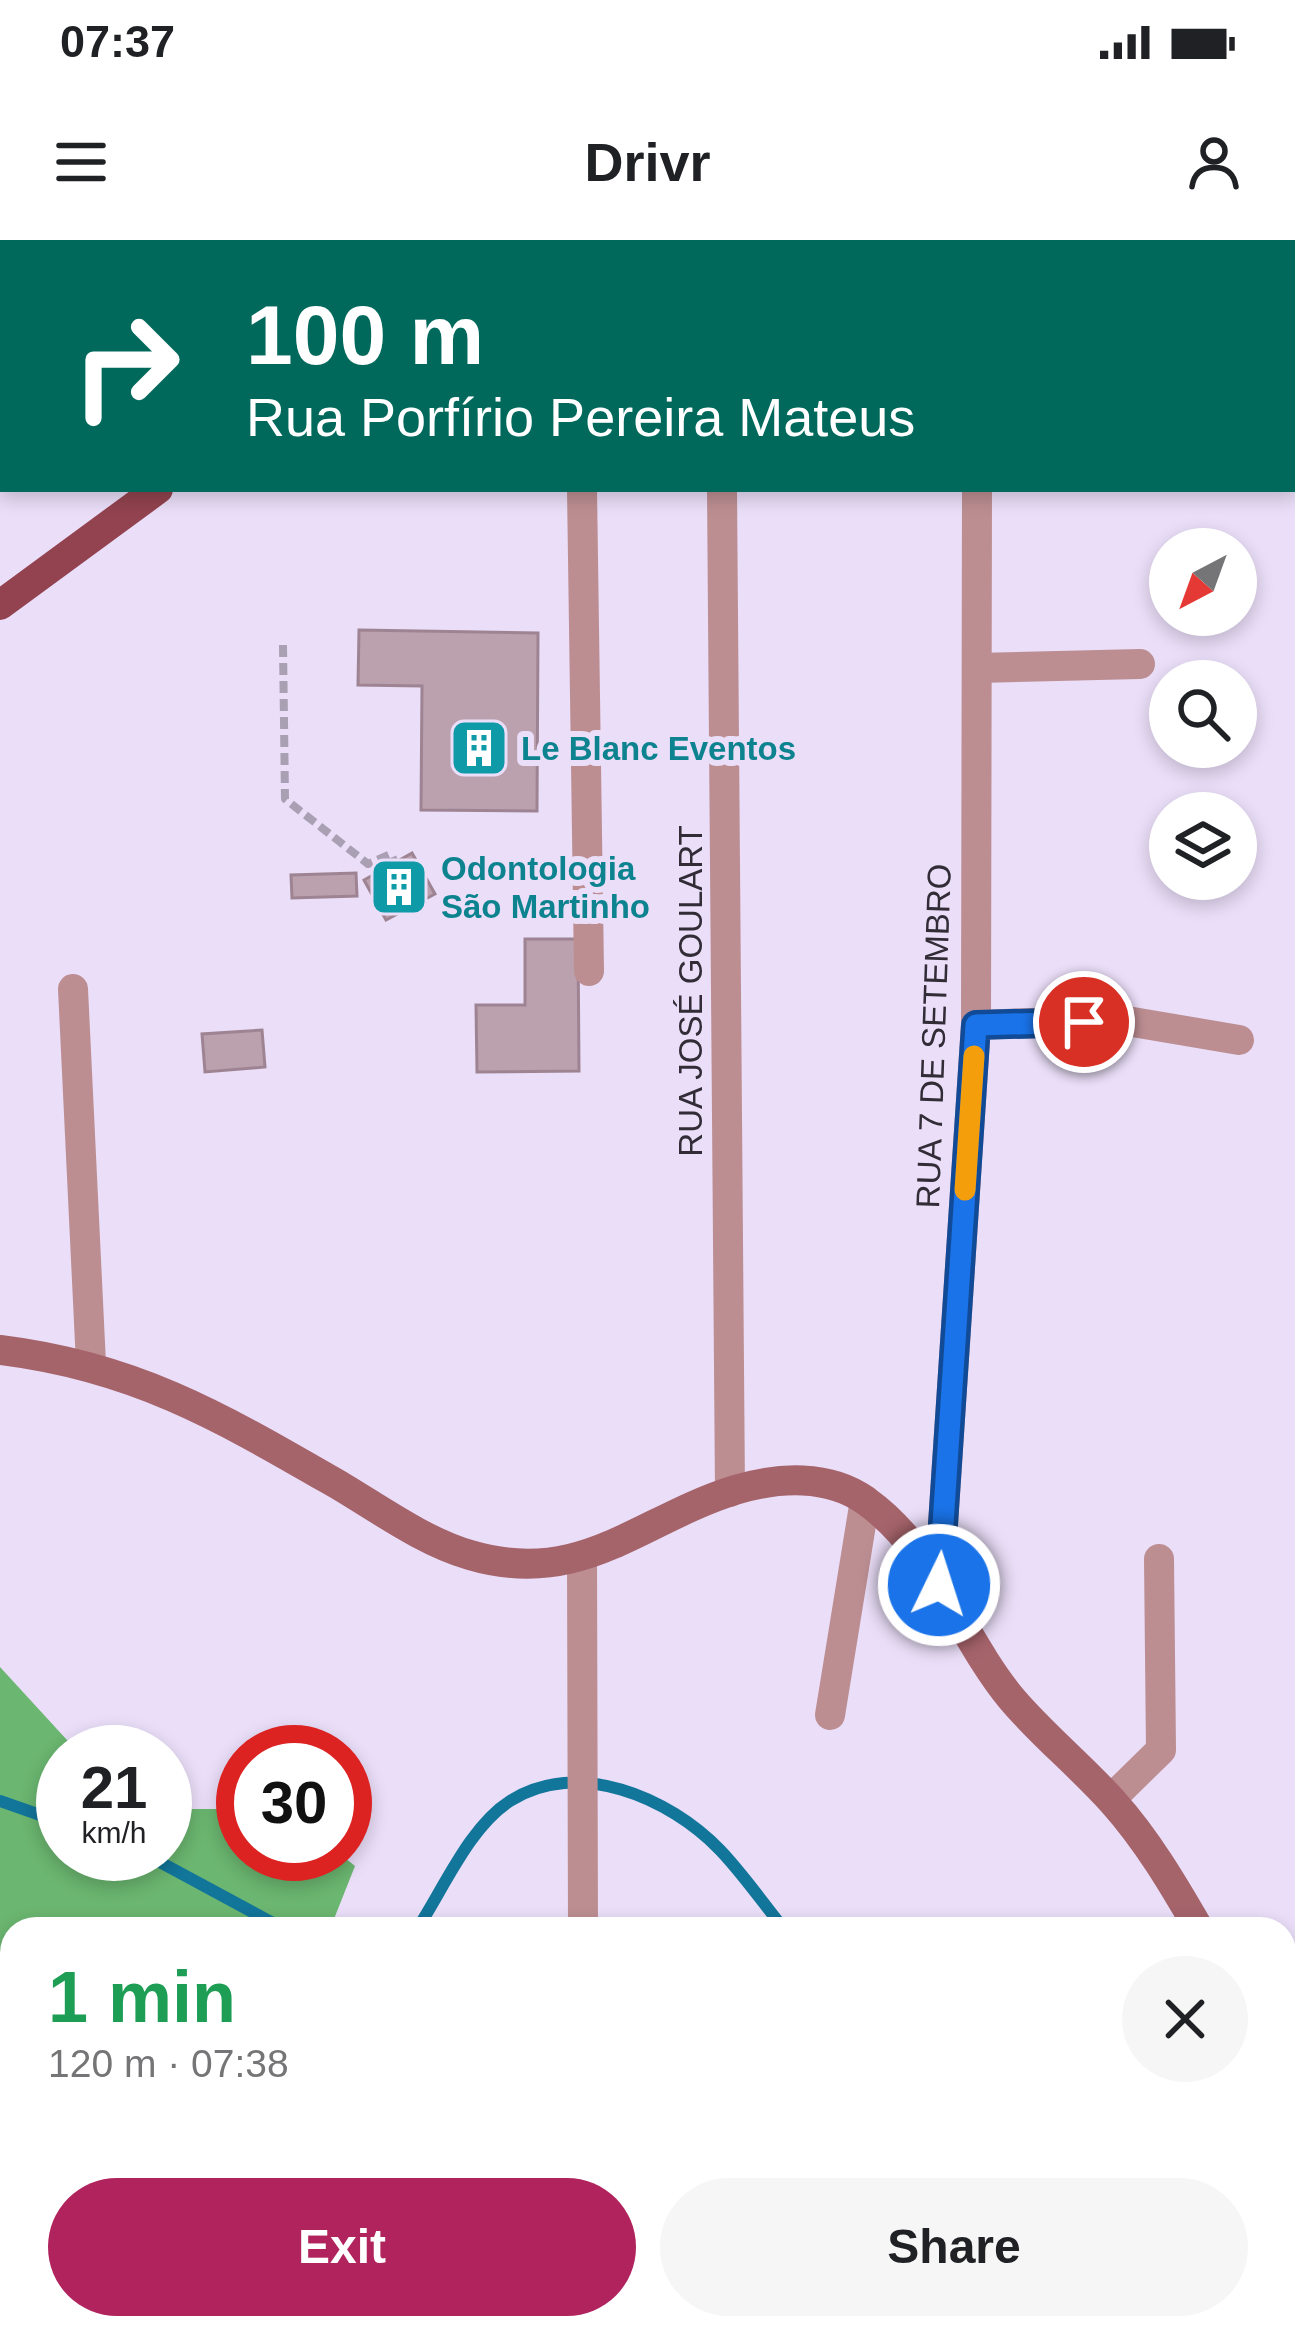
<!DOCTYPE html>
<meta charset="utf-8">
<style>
body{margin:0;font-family:Arial,sans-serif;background:#f6f6f6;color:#202124;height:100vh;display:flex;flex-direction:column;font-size:45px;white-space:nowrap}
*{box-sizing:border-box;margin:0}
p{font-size:39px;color:#757577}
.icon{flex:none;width:66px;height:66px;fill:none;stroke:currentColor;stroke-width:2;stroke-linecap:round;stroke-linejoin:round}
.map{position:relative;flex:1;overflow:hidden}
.sheet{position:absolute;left:0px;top:1677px;width:1296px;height:423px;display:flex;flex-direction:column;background:#fff;border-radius:36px 36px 0 0;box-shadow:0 6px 18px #0003}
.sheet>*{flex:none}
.hud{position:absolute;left:0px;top:0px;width:1296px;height:252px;box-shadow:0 6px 18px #0003;background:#00695c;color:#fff;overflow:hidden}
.needle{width:78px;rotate:221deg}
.fabs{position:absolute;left:1149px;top:288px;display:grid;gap:24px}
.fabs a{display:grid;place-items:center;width:108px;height:108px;border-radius:50%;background:#fff;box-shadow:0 6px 18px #0003;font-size:60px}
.speed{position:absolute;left:36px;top:1485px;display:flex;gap:24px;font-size:60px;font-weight:700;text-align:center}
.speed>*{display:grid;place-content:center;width:156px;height:156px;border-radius:50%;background:#fff;box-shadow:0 6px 18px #0003;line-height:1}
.speed small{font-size:30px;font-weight:400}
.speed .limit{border:18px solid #d22;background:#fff;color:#111}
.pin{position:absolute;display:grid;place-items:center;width:102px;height:102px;color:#fff;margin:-51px;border:6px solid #fff;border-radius:50%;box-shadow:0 3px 12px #0007}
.me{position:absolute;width:132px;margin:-66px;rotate:4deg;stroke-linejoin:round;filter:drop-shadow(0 0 9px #0008)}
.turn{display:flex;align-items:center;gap:42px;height:252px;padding:0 48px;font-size:54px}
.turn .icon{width:156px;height:156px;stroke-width:2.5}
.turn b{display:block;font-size:84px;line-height:102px}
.round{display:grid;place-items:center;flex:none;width:126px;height:126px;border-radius:63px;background:#f6f6f6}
.summary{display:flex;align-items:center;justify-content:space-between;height:204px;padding:0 48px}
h1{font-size:72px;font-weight:700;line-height:90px;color:#1e9e55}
.action{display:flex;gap:24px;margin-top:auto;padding:24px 48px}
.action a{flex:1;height:138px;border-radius:72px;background:#b0235d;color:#fff;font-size:48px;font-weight:700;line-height:138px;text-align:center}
.action a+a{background:#f6f6f6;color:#202124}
.status{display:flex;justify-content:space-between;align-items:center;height:84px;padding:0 60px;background:#fff;direction:ltr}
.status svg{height:33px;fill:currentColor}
header{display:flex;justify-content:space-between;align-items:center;height:156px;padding:0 48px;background:#fff;font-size:54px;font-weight:700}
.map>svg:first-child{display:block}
.forest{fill:#6bb670}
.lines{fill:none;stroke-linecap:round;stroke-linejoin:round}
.stream{stroke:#12759a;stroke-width:12}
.building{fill:#bba0ae;stroke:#9e8492;stroke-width:3}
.path{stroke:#a9a0b4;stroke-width:8;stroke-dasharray:12 6;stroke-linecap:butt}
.street{stroke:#bc8e92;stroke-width:30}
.secondary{stroke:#a5636a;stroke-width:30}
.primary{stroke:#92434f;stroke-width:30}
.route-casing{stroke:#114b97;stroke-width:30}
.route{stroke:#1a73e8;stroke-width:21}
.slow{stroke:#f59e0b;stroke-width:21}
.labels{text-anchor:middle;stroke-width:12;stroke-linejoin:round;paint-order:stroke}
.culture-label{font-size:33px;font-weight:bold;fill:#0d838f;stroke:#eadef8;text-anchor:start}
.street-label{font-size:33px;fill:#312c36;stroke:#eadef8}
</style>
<div class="status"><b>07:37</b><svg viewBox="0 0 49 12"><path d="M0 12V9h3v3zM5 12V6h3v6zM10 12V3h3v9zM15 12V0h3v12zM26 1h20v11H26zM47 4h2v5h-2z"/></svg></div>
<header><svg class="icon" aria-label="menu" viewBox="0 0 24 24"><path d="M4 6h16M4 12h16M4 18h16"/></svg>Drivr<svg class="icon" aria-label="person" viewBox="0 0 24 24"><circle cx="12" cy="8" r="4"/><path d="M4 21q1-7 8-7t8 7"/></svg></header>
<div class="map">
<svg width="1295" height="2098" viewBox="0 0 1295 2098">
<rect width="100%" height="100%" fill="#eadef8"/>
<!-- forest -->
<path class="forest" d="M0 1427 78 1512H63V1614H165V1569H243V1614H340L355 1626 330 1689H12V1774L0 1775Z"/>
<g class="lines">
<!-- stream -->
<g class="stream">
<path d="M0 1561 63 1583"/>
<path d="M145 1614 284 1689"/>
<path d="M417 1689C443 1650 469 1587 510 1561 577 1518 669 1557 720 1610 743 1634 763 1663 784 1689"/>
<path d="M1134 2088 1144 2098"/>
</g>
</g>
<!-- building -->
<g class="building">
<path d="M359 390 538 393 537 571 421 570 422 446 358 445Z"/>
<path d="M412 613 435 654 386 680 364 640Z"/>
<path d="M356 633 357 656 292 658 291 635Z"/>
<path d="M525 699H578L579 831 477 832 476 765H525Z"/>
<path d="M262 790 265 827 205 832 202 794Z"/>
</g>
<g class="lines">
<!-- path -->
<path class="path" d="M283 405 285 559 368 624 391 614 395 623"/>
<!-- street -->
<g class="street">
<path d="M578 0V3"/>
<path d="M715 0V3"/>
<path d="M965 0 966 3"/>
<path d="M582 249 589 731"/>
<path d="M722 249 730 1252"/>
<path d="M977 428 1140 424"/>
<path d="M73 749 91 1124"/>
<path d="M976 785 1121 780 1239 800"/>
<path d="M582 1317 583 1689"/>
<path d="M939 1345 976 785 977 249"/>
<path d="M830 1475 865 1260"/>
<path d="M1111 1559 1161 1510 1159 1319"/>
<path d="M583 2088V2092"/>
<path d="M996 2088 998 2098"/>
</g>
<!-- secondary -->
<g class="secondary">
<path d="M0 1110C138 1127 224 1179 342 1247 382 1271 425 1302 470 1315 581 1348 639 1280 735 1250 778 1237 829 1234 866 1261 934 1309 960 1396 1011 1458 1042 1495 1080 1525 1113 1562 1147 1600 1173 1644 1199 1689"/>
<path d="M1284 1814 1295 1827"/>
</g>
<!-- primary -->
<g class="primary">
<path d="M491 3 495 0"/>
<path d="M0 365 158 249"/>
</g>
</g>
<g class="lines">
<defs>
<path id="route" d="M939 1345 976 785 1084 782"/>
</defs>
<!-- route casing -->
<use href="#route" class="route-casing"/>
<!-- route -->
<use href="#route" class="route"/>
<!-- slow -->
<path class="slow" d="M965 950 974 816"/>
</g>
<!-- icons -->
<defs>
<symbol id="building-square" viewBox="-11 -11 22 22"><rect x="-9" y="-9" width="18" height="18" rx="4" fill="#0f9aa8" stroke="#eadef8"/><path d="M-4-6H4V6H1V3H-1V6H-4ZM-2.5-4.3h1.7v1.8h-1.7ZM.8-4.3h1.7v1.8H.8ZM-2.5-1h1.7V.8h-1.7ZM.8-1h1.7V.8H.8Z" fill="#fff"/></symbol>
</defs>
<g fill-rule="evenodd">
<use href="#building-square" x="446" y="475" width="66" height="66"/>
<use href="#building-square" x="366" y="614" width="66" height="66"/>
</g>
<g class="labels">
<!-- culture labels -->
<g class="culture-label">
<text x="521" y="520">Le Blanc Eventos</text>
<text x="441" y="640">Odontologia<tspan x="441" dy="38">São Martinho</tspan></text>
</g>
<!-- street labels -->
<g class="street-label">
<text transform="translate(690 751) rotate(-90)" y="12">RUA JOSÉ GOULART</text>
<text transform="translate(933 796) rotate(-88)" y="12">RUA 7 DE SETEMBRO</text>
</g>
</g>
</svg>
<div class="fabs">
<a><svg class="needle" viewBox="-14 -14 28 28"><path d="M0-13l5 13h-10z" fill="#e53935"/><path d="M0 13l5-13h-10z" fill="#757577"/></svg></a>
<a><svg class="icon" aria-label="search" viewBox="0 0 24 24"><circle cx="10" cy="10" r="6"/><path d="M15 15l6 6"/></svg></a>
<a><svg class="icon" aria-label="layers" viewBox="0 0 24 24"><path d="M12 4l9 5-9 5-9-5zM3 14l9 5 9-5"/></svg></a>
</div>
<div class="speed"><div>21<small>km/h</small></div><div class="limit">30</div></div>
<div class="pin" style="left:1084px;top:782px;background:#d93025"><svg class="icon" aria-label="arrive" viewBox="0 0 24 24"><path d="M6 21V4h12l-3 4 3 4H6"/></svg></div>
<svg class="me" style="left:939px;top:1345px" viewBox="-20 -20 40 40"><circle r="17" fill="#1a73e8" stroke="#fff" stroke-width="3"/><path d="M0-11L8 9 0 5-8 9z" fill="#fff"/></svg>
<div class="hud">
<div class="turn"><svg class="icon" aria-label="right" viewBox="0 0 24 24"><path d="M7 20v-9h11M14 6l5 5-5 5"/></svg><div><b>100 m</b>Rua Porfírio Pereira Mateus</div></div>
</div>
<section class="sheet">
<div class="summary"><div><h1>1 min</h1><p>120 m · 07:38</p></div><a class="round"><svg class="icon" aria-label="close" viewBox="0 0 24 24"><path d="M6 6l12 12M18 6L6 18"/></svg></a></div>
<div class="action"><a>Exit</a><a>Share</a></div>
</section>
</div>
